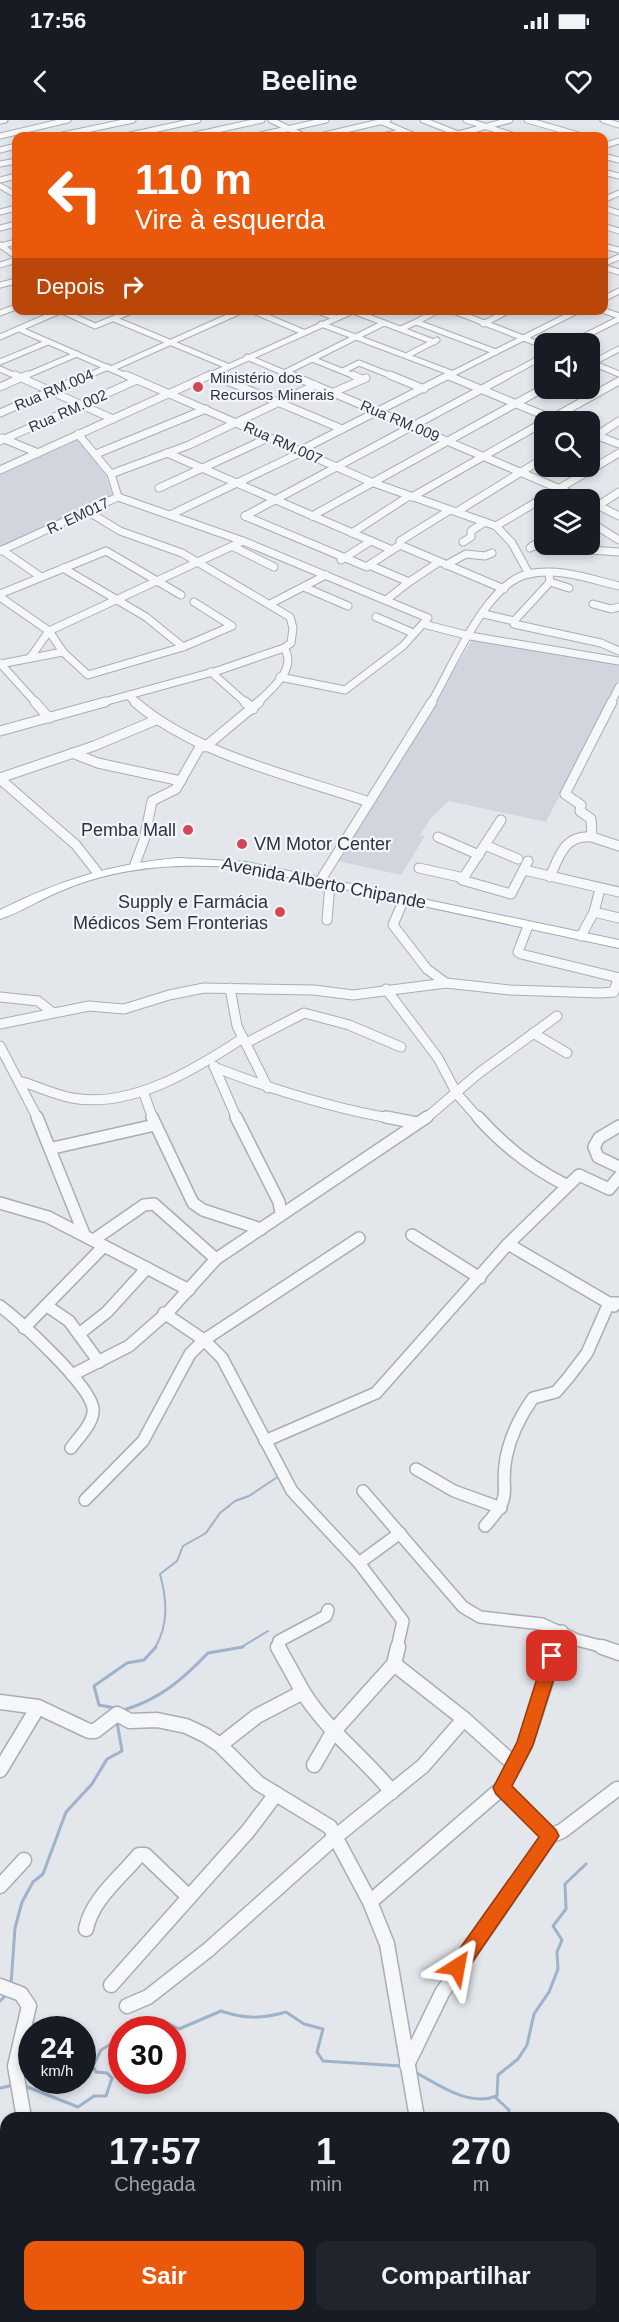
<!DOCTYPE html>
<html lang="pt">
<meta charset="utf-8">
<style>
body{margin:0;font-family:Helvetica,sans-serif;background:#20242c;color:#f1f3f6;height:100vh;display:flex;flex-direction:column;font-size:22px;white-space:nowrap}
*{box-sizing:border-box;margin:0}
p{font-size:20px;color:#9ea1a6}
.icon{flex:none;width:33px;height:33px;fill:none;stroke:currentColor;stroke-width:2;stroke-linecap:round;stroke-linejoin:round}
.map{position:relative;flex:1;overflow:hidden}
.drawer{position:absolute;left:0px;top:1992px;width:620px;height:210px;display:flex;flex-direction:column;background:#171b24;border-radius:18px 18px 0 0;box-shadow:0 3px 9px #0003}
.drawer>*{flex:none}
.guide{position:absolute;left:12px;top:12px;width:596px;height:183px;border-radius:12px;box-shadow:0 3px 9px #0003;background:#ea580c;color:#fff;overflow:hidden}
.fabs{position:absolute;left:534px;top:213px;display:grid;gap:12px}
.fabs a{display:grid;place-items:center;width:66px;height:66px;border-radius:12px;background:#171b24;box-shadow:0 3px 9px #0003;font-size:30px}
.speed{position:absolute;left:18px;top:1896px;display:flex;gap:12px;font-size:30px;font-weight:700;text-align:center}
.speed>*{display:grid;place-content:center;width:78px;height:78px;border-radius:50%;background:#171b24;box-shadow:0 3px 9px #0003;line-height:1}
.speed small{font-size:15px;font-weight:400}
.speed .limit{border:9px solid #d22;background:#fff;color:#111}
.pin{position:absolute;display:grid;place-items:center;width:51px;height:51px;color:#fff;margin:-26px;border-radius:12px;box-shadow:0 3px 9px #0006}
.me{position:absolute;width:66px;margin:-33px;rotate:34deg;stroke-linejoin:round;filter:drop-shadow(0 0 4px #0008)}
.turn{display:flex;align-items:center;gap:21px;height:126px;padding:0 24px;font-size:27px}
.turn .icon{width:78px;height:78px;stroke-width:2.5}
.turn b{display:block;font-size:42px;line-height:51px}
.then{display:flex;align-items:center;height:57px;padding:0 24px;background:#0003;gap:12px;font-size:22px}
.eta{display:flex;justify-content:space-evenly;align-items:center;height:102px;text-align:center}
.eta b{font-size:36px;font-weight:700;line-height:42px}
.button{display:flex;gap:12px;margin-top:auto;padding:12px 24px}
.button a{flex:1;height:69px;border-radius:12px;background:#ea580c;color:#fff;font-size:24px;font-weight:700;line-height:69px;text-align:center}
.button a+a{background:#20242c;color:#f1f3f6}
.status{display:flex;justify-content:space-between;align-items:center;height:42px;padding:0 30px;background:#171b24;direction:ltr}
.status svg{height:16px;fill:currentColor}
header{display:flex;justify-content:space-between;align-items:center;height:78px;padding:0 24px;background:#171b24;font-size:27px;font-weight:700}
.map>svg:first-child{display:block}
.built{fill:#d1d5dd}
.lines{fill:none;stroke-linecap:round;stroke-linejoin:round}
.stream-far1{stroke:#9eb2cb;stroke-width:2}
.stream{stroke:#9eb2cb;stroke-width:3}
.minor-far4-casing{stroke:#a8adb6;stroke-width:7}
.minor-far3-casing{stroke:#a8adb6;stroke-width:9}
.minor-far2-casing{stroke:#a8adb6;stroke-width:11}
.minor-far1-casing{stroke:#a8adb6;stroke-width:14}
.minor-casing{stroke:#a8adb6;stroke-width:17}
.major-casing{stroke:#a2aab7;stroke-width:2}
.minor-far4{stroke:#f6f7f9;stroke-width:5}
.minor-far3{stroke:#f6f7f9;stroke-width:7}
.minor-far2{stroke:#f6f7f9;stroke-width:9}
.minor-far1{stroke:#f6f7f9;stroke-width:11}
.minor{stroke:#f6f7f9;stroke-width:14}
.major{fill:#fff;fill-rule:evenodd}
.route{fill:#ea580c;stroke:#983908;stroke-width:1.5}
.poi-dot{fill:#d04858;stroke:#f3f5f8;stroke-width:2}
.labels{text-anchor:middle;stroke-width:4.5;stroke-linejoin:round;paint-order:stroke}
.far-poi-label{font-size:15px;fill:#2a3344;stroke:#f3f5f8;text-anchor:start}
.far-street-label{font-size:15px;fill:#2a3344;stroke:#f3f5f8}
.poi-label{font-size:18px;fill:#2a3344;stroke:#f3f5f8;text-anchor:end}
.street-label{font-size:18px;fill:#2a3344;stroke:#f3f5f8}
</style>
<div class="status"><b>17:56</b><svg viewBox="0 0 49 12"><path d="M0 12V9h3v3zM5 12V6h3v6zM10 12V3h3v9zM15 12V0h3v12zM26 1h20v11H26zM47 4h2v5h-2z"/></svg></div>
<header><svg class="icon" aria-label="back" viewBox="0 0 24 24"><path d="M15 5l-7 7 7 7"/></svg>Beeline<svg class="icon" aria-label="heart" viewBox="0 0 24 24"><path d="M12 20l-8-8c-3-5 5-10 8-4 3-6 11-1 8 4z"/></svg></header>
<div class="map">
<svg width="619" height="2202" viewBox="0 0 619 2202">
<rect width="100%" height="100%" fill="#e3e6eb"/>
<!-- built -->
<g class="built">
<path d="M76 317 106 356 113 378 0 429V351Z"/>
<path d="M474 517 619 544V560L546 702 449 681 431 698 420 715 425 716 401 755 338 741Z"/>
</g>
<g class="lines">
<!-- stream-far1 -->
<g class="stream-far1">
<path d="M155 1528C169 1504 167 1480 160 1454L177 1441 183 1426 206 1413 220 1393 235 1381 249 1376 276 1358"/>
<path d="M240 1528 268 1511"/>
</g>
<!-- stream -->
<g class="stream">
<path d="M115 1588 99 1585 94 1566 127 1543 144 1540 156 1527"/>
<path d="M124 1590C160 1579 182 1560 208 1533L243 1527"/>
<path d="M11 1864 15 1808 22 1782 33 1762 43 1754 66 1692 92 1664 107 1639 122 1631 117 1602"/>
<path d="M0 1881 6 1875"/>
<path d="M136 1910 162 1900 179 1909 221 1891C244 1899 262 1899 286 1892L304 1904 323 1909 317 1932 323 1941 401 1946"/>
<path d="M415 1952C439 1965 468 1987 497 1976L498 1955 518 1939 527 1925 534 1894 549 1872 558 1849 557 1832 562 1820 553 1806 566 1789 565 1764 586 1744"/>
<path d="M25 1966 78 1987 94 1976H106L112 1958 107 1953 96 1952 93 1946 101 1930 122 1917"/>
<path d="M0 1968 14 1965"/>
<path d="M495 1977 509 1990 508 1998"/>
<path d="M614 2040 619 2042"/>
<path d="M0 2108 1 2117 6 2121"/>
<path d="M59 2196 60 2202"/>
<path d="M129 2196 132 2202"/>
</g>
<defs>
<g id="minor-far4">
<path d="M271 0 304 16"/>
<path d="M423 0 461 15"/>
<path d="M466 0 515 16"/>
<path d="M527 0 582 16"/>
<path d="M603 0 619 5"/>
<path d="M0 1 5 0"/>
<path d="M380 1 415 16"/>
<path d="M0 16 68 0"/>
<path d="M58 16 133 0"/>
<path d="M126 16 198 0"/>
<path d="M190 16 262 0"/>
<path d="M256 16 326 0"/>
<path d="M320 16 388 0"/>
<path d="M383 16 401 12"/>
<path d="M451 16 510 0"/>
<path d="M603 26 619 21"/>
<path d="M0 30 16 26"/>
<path d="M603 36 619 40"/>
<path d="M0 44 16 41"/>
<path d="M603 52 619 56"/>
<path d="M0 60 16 56"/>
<path d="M0 66 16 75"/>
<path d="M603 80 619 73"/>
<path d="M603 88 619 93"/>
<path d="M0 92 16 88"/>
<path d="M603 106 619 111"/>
<path d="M0 108 16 104"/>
<path d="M0 125 16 136"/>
<path d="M0 126 16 122"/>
<path d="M603 126 619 130"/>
<path d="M603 144 619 137"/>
<path d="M0 145 16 140"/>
<path d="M603 147 619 152"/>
<path d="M0 165 16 161"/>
<path d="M603 179 619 171"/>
<path d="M60 190 95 206 134 190"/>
<path d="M251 190 303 212"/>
<path d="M315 190 336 198"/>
<path d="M451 190 544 226"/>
<path d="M602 190 619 196"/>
<path d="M353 191 434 222"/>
<path d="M0 193 16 187"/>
<path d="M114 199 227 246"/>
<path d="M416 202 439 190"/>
<path d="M321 204 454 254"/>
<path d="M483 204 510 190"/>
<path d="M19 209 129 257"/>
<path d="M401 209 416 202 496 232"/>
<path d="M0 217 62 190"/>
<path d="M569 224 619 199"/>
<path d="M408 235 437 220"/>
<path d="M247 237 294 257"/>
<path d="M312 239 357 257"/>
<path d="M0 242 48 222"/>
<path d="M590 242 619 254"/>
<path d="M590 244 619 229"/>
<path d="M0 249 18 257"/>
<path d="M111 249 243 190"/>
<path d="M343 251 359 243 394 257"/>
<path d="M286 252 384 203"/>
<path d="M210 254 217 257"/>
<path d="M449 256 451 257"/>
<path d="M23 257 77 234"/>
<path d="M85 257 108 247"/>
<path d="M206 257 355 190"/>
<path d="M446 257 579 190"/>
<path d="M505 257 544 236"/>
</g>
<g id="minor-far3">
<path d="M15 255 113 299"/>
<path d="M126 255 371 362 496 406 512 423 529 454"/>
<path d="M213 255 342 309"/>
<path d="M291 255 586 380"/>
<path d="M353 255 362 259"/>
<path d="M390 255 424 269"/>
<path d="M449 256 560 302"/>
<path d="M0 267 27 255"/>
<path d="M334 272 366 258"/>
<path d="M0 293 88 255"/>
<path d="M549 300 619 261"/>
<path d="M590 313 619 324"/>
<path d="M596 316 619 301"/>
<path d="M2 318 38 333"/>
<path d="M0 321 137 260"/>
<path d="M299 331 449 255"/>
<path d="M167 333 392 430"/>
<path d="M96 334 206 289"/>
<path d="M0 350 210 255"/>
<path d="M111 354 189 325 315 265"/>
<path d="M159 368 268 318"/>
<path d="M118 377 243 421 428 498 403 526 345 570 280 557"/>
<path d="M412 377 544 302"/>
<path d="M595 384 619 396"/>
<path d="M458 391 544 338"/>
<path d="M590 391 619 372"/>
<path d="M89 392 120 411 182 433 290 497 293 508 291 523 284 528C298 548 271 570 257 583"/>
<path d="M170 395 302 332"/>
<path d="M245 396 508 255"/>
<path d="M245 396 367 447 369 445 409 462 386 480"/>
<path d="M312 396 544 268"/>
<path d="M590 402 619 420"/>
<path d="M496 406 619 333"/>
<path d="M352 413 409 376"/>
<path d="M463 422 471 417V411L485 402"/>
<path d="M400 425 504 469"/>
<path d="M532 426 619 432"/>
<path d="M234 427 274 447"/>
<path d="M530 428 544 418"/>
<path d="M2 430 41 457"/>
<path d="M0 431 118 377 111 354 78 314"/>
<path d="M341 440 371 421"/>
<path d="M369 445 400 425V421L450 390"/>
<path d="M446 445 466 434 485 436 492 433"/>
<path d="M63 448 146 497 183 527"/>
<path d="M409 462 439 442"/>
<path d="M550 462 569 468"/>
<path d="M304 467 348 486"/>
<path d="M0 474 106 431 181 475"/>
<path d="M0 477 49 511 63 532 88 555 183 527 232 506 194 482"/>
<path d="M270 484 326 455"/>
<path d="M593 484 611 489 619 487"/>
<path d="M484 494 514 501V504L601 523 619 531"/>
<path d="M376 497 413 513"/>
<path d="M514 501 550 462 549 453"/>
<path d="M423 504 470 516 619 541"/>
<path d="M30 538 49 511 243 421"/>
<path d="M0 543 36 583"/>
<path d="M0 544 63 532"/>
<path d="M211 552 246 583"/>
<path d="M129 576 137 583"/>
<path d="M100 583 220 550 284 528"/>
<path d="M431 583C452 548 486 463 528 454 558 447 590 459 619 466"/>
<path d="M611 583 619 567"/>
</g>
<g id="minor-far2">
<path d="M35 582 49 598"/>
<path d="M135 582C196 635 293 656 369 682"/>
<path d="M245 582 253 589"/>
<path d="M612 582 565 674 581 685 580 691 591 699 592 717 619 726"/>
<path d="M0 611 105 582"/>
<path d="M205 627 259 582"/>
<path d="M72 633 98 643 181 661"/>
<path d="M0 658 94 626 156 600"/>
<path d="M0 659 76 725 97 752"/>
<path d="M501 700 462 760 511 774 528 741"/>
<path d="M438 717 479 735"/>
<path d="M485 725 518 739"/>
<path d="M135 744 144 720 152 681 176 669 201 625"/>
<path d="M419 748 464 758"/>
<path d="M524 750 619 772"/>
<path d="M550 757C559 736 565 714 592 717"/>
<path d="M320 761 432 582"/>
<path d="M404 779 393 805 427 849 446 863"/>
<path d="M594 792 619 798"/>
<path d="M327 800 330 764"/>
<path d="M528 806 518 832 521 834 619 858"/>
<path d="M581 816 594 792 600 769"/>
<path d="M230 868 237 906 268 968"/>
<path d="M386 869 438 938 457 974 479 999"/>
<path d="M0 877 38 881 52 892"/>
<path d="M0 904 89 886 124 889 169 875 204 868 314 870 353 875 446 863 510 870 600 873 614 872 618 858"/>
<path d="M533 913 567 933"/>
<path d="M246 923 304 893 349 905 401 927"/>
<path d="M0 926 38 999"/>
<path d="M214 946 237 999"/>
<path d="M214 947C273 970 332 988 394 999"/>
<path d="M23 962C39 967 55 975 72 978 131 989 196 949 243 918"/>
<path d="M143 971 153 999"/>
<path d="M425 999 479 953 557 896"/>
</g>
<g id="minor-far1">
<path d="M37 997 84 1114"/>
<path d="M152 997 193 1083 203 1090 261 1109"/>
<path d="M236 997 279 1082 281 1093"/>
<path d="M386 997 417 1003"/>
<path d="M478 997C503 1025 532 1048 566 1065"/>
<path d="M619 1006 599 1018 594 1027 598 1037 619 1047"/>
<path d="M53 1028 155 1005"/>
<path d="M0 1083 48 1097 189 1170"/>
<path d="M412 1115 480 1158"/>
<path d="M95 1119 144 1085 154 1084 216 1139"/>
<path d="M508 1124 614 1186"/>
<path d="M0 1186C21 1202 89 1264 93 1288 95 1302 78 1318 71 1328"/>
<path d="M47 1186 69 1201 99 1242"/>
<path d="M164 1193 204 1220 222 1238 292 1371 359 1443 403 1501 397 1528"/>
<path d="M24 1208 104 1126"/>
<path d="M79 1214 107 1192 147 1148"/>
<path d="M72 1255 129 1226 169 1191 216 1139 427 997"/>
<path d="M265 1321 376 1273 508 1124 579 1055 609 1069 619 1057"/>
<path d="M416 1349 454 1371 501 1388"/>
<path d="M363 1371 463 1487 480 1497 542 1504 577 1520 608 1528"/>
<path d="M85 1380 143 1321 190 1234 204 1220 359 1118"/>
<path d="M485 1406C516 1371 499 1376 506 1338 510 1317 521 1295 533 1278L556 1272 568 1258 587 1233 609 1183H619"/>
<path d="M359 1443 400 1413"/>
<path d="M279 1528V1521L326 1496 328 1490"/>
<path d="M556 1528 562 1511"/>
</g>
<g id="minor">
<path d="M278 1527 303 1572"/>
<path d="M398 1527 394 1544 464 1599 515 1645"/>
<path d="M602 1527 619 1533"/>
<path d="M0 1582 38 1587 89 1611H95L117 1594 130 1601 157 1600 186 1606 205 1615 220 1625 258 1663 330 1707 370 1782 387 1824 417 1998"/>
<path d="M220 1625 257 1596 303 1572C328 1612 363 1636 392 1672"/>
<path d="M314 1645 333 1612 394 1544"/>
<path d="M0 1650 38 1587"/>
<path d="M502 1668 550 1716"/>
<path d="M0 1766 24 1740"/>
<path d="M370 1782 502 1668 525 1625 557 1527"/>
<path d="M86 1809C92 1779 120 1758 139 1735H145L189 1777"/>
<path d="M111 1865 248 1711 276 1674"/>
<path d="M0 1866 21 1874 29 1886 15 1946 24 1998"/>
<path d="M127 1886 148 1877 208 1830 334 1718 423 1646 464 1599"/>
<path d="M407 1945 442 1873 550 1716 562 1711 617 1669"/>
<path d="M614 2097 619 2116"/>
<path d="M195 2196 197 2202"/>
<path d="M444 2196 445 2202"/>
<path d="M552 2196 555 2202"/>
</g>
<path id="major" d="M179 738 246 742 619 820V828L246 748C183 743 123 745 63 770 42 778 22 792 0 799V790C58 761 114 743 179 738Z"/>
</defs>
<!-- minor-far4 casing -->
<use href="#minor-far4" class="minor-far4-casing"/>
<!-- minor-far3 casing -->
<use href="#minor-far3" class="minor-far3-casing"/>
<!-- minor-far2 casing -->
<use href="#minor-far2" class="minor-far2-casing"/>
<!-- minor-far1 casing -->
<use href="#minor-far1" class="minor-far1-casing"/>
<!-- minor casing -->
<use href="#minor" class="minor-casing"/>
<!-- major casing -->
<use href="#major" class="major-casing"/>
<!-- minor-far4 -->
<use href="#minor-far4" class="minor-far4"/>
<!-- minor-far3 -->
<use href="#minor-far3" class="minor-far3"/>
<!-- minor-far2 -->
<use href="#minor-far2" class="minor-far2"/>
<!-- minor-far1 -->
<use href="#minor-far1" class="minor-far1"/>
<!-- minor -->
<use href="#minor" class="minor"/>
<!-- major -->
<use href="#major" class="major"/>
</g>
<!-- route -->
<path class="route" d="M552 1528 558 1530 561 1536 533 1625 512 1666 556 1710 559 1716 464 1854 457 1856 451 1854 448 1847 451 1841 539 1717 496 1674 493 1668 517 1622 544 1536 546 1530Z"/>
<!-- markers -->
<g class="poi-dot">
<circle cx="198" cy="267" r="6"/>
<circle cx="188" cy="710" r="6"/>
<circle cx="242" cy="724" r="6"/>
<circle cx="280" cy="792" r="6"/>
</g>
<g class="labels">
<!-- far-poi labels -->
<g class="far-poi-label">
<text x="210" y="263">Ministério dos<tspan x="210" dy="17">Recursos Minerais</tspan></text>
</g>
<!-- far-street labels -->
<g class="far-street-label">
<text transform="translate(54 270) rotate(-23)" y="5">Rua RM.004</text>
<text transform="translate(68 291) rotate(-24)" y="5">Rua RM.002</text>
<text transform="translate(400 301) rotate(23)" y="5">Rua RM.009</text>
<text transform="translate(283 323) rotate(24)" y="5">Rua RM.007</text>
<text transform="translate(78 396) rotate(-25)" y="5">R. EM017</text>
</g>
<!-- poi labels -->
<g class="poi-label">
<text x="176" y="716">Pemba Mall</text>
<text x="254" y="730" text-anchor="start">VM Motor Center</text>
<text x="268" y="788">Supply e Farmácia<tspan x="268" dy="21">Médicos Sem Fronterias</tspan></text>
</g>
<!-- street labels -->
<g class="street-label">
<text transform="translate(324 763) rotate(11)" y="6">Avenida Alberto Chipande</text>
</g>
</g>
</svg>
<div class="fabs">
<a><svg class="icon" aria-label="sound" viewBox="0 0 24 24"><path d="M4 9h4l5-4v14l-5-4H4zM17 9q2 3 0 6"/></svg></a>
<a><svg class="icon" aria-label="search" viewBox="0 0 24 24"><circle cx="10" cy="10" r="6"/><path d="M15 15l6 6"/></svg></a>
<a><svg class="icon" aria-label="layers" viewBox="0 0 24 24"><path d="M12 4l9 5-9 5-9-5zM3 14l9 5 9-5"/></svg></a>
</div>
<div class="speed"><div>24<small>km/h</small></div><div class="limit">30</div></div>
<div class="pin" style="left:552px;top:1536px;background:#d93025"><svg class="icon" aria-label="arrive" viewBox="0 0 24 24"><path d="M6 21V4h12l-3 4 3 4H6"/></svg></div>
<svg class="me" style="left:457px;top:1847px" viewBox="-20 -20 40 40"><path d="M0-17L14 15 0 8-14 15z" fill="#ea580c" stroke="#fff" stroke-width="4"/></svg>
<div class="guide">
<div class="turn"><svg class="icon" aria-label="left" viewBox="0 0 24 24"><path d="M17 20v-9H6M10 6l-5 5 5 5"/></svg><div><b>110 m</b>Vire à esquerda</div></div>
<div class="then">Depois<svg class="icon" aria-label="right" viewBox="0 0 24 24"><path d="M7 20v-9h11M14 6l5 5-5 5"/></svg></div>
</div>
<section class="drawer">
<div class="eta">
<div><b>17:57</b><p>Chegada</p></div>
<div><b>1</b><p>min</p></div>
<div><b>270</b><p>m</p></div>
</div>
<div class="button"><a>Sair</a><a>Compartilhar</a></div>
</section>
</div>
